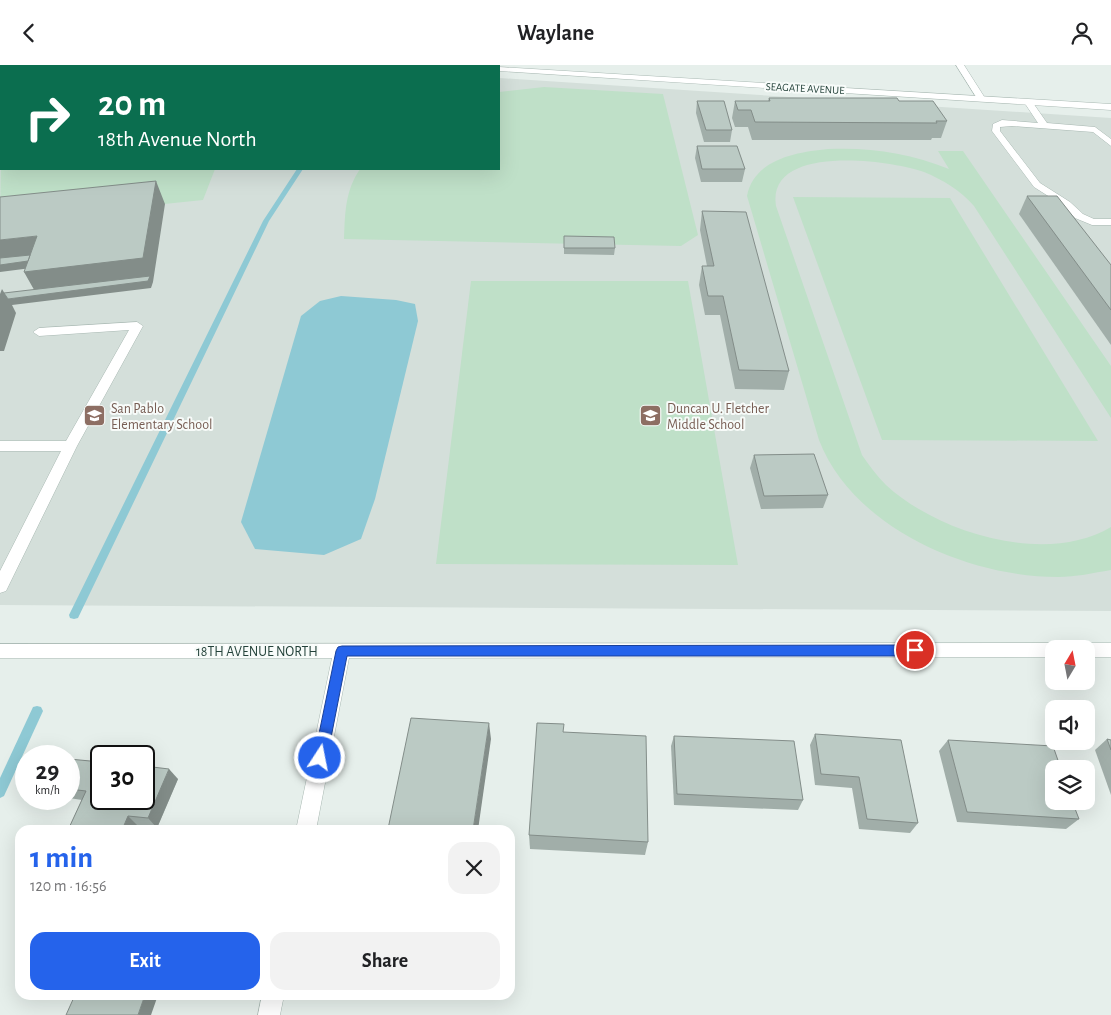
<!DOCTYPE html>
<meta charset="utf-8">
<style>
body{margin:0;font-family:"Alegreya Sans",sans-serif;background:#f2f2f2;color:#202124;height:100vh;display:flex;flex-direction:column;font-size:19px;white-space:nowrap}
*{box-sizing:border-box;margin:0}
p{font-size:16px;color:#757577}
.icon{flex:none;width:28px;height:28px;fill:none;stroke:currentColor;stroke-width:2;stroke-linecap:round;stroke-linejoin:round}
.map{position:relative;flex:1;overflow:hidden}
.details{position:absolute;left:15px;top:760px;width:500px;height:175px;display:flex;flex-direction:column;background:#fff;border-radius:15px;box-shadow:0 5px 20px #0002}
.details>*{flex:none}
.top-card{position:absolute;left:0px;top:0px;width:500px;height:105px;box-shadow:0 5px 20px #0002;background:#0b6e4f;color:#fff;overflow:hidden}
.needle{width:32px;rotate:10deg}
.fabs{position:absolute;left:1045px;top:575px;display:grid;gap:10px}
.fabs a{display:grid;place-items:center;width:50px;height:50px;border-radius:10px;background:#fff;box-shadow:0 5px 20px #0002;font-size:25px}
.speed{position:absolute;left:15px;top:680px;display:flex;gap:10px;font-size:25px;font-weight:700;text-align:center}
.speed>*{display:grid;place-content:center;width:65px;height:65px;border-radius:50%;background:#fff;box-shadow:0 5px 20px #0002;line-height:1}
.speed small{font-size:12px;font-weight:400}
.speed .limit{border:2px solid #111;border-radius:8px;background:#fff;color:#111}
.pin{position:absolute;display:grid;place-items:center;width:42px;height:42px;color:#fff;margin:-21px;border:2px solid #fff;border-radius:50%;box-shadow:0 1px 5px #0007}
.me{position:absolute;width:55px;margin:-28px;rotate:11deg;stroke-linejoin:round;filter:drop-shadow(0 0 4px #0008)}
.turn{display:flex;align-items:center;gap:18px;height:105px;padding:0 15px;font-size:22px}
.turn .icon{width:65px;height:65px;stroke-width:2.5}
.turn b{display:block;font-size:35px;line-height:42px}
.round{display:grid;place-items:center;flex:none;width:52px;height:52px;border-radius:15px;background:#f2f2f2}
.head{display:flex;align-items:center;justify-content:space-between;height:85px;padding:0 15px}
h1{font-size:30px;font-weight:700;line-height:38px;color:#2563eb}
.button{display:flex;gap:10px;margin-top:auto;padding:10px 15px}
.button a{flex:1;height:58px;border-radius:15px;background:#2563eb;color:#fff;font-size:20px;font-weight:700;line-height:58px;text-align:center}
.button a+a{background:#f2f2f2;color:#202124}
header{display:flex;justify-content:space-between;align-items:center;height:65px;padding:0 15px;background:#fff;font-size:22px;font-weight:700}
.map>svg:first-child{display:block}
.built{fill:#d4dfda}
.green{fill:#bfe0c8}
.water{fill:#8ec9d4}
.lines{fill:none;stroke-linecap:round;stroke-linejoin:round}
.stream{fill:#8ec9d4;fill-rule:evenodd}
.service-casing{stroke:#a8b8b2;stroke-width:1}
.minor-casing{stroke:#a8b8b2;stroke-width:1}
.tertiary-casing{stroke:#a8b8b2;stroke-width:1}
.service{fill:#fff;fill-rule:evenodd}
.minor{fill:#fff;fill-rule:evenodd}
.tertiary{fill:#fff;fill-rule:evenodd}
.wall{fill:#a1aea9}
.shaded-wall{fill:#838d89}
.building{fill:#bbcac4;stroke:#838d89}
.route{fill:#2563eb;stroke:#184099}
.labels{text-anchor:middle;stroke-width:4;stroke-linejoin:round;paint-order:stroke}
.far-street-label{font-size:11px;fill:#24423a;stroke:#f7fbf9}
.education-label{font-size:14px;fill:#785e54;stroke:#f7fbf9;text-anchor:start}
.street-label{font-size:14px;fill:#24423a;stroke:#f7fbf9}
</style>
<header><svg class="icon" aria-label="back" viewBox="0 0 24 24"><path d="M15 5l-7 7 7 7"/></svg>Waylane<svg class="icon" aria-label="person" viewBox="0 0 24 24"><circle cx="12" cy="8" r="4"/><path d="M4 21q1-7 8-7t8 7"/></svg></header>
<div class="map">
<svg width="1111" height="950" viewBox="0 0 1111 950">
<rect width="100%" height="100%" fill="#e6efeb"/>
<!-- built -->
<path class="built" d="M0 0H192L1 1V104H499V13L1111 53V546L0 540Z"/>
<!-- green -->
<g class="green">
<path d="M544 22 663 29 698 170 681 181 344 174C345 148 345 126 360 104H499V27Z"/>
<path d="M828 84C870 82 910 88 949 104L938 86H963L1111 301V353L974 141C960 125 943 115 924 107 891 95 766 78 776 141L862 390C869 400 877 411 886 420 938 468 1046 501 1111 462V505C1093 508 1076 512 1058 512 968 512 853 463 819 375L747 131C754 94 797 87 828 84Z"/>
<path d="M1 92V104H215L203 135 0 156Z"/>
<path d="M793 132 950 133 1098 376 882 375Z"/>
<path d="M471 216H688L738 500 436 499Z"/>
</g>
<!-- water -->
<path class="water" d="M341 231 396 235 415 239 418 256 375 434 361 474 324 490 255 484 241 457 301 251 320 236Z"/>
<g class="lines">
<!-- stream -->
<g class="stream">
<path d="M297 104H303L269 156 78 553 74 554 70 553 69 550 263 156Z"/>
<path d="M37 641 41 642 43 646 4 731 0 733V713L33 642Z"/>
</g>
<defs>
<g id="service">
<path d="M1025 35H1031L1047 58 1095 62 1111 74V81L1093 67 1012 61 1000 62V66L1040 118 1070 137 1083 149 1094 154H1111V160H1092L1075 153 1064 141 1034 122 992 66 993 59 1002 55 1038 58 1024 37Z"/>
<path d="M137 257 143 261 77 381 6 526 0 528V506L61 386H0V376H66L129 265 39 271 33 267 39 263Z"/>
</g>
<g id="minor">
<path d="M956 0H964L985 33 984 35H978Z"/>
<path d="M1054 578 1060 580 1062 584H1054V592L349 593 316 765H296L332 593H0V579Z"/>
<path d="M1086 578H1111V592H1086V584H1078L1080 580Z"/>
<path d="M262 930H284L280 950H258Z"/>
</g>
<g id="tertiary">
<path d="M427 0H454L455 1H428Z"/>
<path d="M499 2 1111 39V45L499 6Z"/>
</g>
</defs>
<!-- service casing -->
<use href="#service" class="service-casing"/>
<!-- minor casing -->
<use href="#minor" class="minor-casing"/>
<!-- tertiary casing -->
<use href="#tertiary" class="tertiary-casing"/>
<!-- service -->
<use href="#service" class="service"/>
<!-- minor -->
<use href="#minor" class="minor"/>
<!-- tertiary -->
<use href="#tertiary" class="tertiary"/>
</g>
<!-- wall -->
<g class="wall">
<path d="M769 33 899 36 947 56 941 73H932L931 75H752L748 62H735L732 53 735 36H768Z"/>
<path d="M697 36 732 65 730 77H704L696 48Z"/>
<path d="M697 81 745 104 742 117H701L695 93Z"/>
<path d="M1027 131 1111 200V280L1019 149Z"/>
<path d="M702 146 789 306 784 325 735 324 720 250H705L699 220 702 201H707L700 165Z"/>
<path d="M564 171 615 183 614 190 564 189Z"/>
<path d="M754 390 828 430 823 443 761 444 750 403Z"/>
<path d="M563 667 648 777 645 790 530 784 529 770Z"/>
<path d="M815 669 918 758 910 768 859 764 852 723 815 720 810 680Z"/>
<path d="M674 671 803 735 798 745 674 740 671 681Z"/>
<path d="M1107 674 1111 675V730L1095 685Z"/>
<path d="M948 675 1079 754 1066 764 957 757 939 686Z"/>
<path d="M69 694 178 714 157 763 138 761 137 765H68L82 735 69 733Z"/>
</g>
<!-- shaded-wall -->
<g class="shaded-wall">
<path d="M156 116 165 139 153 217 151 223 12 240 16 248 4 286H0V229L2 224 8 234 37 230 24 207Z"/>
<path d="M37 171 47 201 0 207V175Z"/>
<path d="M489 658 491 674 478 765H473Z"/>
<path d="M169 704 178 714 157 763 148 753Z"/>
<path d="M128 751 138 761 137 765H122Z"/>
<path d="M145 930H158L151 950H138Z"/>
</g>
<!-- building -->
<g class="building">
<path d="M769 33H897L899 36H933L947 56H936L937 58 755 57 751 45H738L735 36H770Z"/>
<path d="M697 36H724L732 65H706Z"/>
<path d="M697 81H737L745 104H702Z"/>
<path d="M156 116 143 193 24 207 37 171 0 175V132Z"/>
<path d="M1027 131H1057L1111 200V245Z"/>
<path d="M702 146 746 147 789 306 739 305 723 231H708L702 201H714Z"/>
<path d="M564 171 614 172 615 183H564Z"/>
<path d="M30 190 28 196 0 200V193Z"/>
<path d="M150 211 148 216 8 234 4 228Z"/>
<path d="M814 389 828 430 764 431 754 390Z"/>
<path d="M411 653 489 658 473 765H403L388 764Z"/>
<path d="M537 658 564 659 563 667 646 671 648 777 529 770Z"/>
<path d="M815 669 901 675 918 758 867 754 859 712 821 709Z"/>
<path d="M674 671 794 676 803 735 677 729Z"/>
<path d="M1107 674 1111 675V685Z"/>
<path d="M948 675 1053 681 1061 704H1054V736H1072L1079 754 967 747Z"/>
<path d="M69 694 101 697V734H144V701L169 704 148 753 128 751 122 765H68L86 726 69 724Z"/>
<path d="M75 930H145L138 950H66Z"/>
</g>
<!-- route -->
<path class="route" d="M915 580 920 582 922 585 920 589 915 591H347L327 693 325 698 320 700 316 698 314 693 336 586 338 582 342 581Z"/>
<!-- icons -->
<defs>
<symbol id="school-square" viewBox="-11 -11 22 22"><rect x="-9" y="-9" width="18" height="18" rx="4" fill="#8d6e63" stroke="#f7fbf9"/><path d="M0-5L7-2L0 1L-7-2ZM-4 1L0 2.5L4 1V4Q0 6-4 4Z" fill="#fff"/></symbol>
</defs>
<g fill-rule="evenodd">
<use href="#school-square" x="82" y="338" width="25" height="25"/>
<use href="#school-square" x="638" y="338" width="25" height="25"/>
</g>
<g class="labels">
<!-- far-street labels -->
<g class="far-street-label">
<text transform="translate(805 23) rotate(3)" y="4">SEAGATE AVENUE</text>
</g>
<!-- education labels -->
<g class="education-label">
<text x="111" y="348">San Pablo<tspan x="111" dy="16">Elementary School</tspan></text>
<text x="667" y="348">Duncan U. Fletcher<tspan x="667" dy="16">Middle School</tspan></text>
</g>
<!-- street labels -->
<g class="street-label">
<text x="257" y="591">18TH AVENUE NORTH</text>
</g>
</g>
</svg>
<div class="fabs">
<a><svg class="needle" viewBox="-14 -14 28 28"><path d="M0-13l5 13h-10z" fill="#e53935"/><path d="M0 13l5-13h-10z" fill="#757577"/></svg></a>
<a><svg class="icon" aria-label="sound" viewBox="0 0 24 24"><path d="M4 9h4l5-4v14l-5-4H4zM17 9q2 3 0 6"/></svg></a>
<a><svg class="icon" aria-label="layers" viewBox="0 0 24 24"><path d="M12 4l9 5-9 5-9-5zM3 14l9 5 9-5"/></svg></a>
</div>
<div class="speed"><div>29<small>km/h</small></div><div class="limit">30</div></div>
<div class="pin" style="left:915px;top:585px;background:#d93025"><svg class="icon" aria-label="arrive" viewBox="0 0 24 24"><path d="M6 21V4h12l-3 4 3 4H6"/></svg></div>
<svg class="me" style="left:320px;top:693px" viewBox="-20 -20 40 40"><circle r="17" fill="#2563eb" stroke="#fff" stroke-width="3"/><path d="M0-11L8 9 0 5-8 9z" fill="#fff"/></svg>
<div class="top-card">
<div class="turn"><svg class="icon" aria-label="right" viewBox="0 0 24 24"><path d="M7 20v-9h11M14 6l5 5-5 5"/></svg><div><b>20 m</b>18th Avenue North</div></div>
</div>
<section class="details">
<div class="head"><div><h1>1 min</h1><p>120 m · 16:56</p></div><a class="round"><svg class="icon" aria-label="close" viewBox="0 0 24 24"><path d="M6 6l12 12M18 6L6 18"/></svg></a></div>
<div class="button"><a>Exit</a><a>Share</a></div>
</section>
</div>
